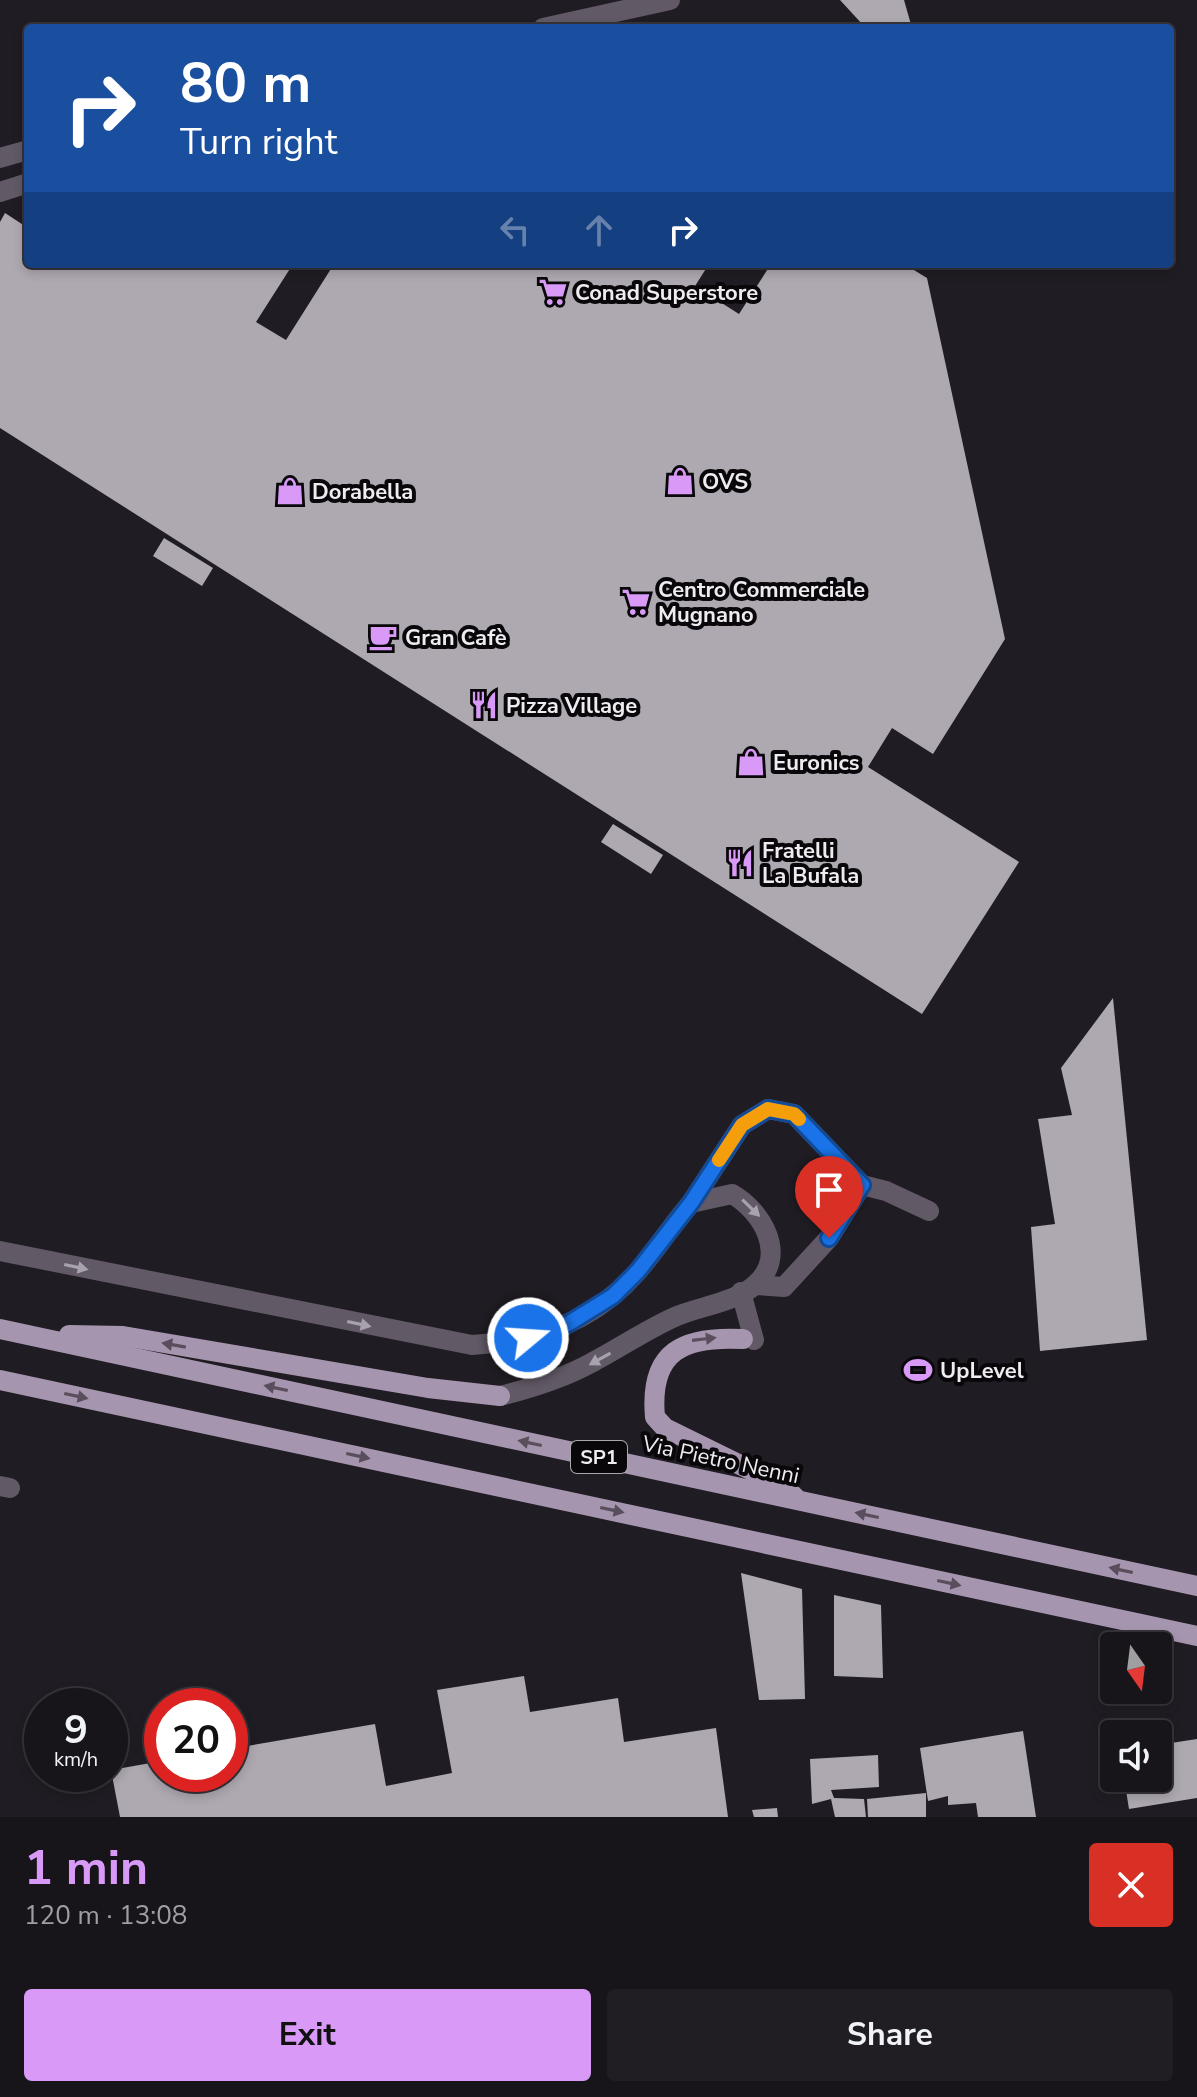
<!DOCTYPE html>
<meta charset="utf-8">
<style>
body{margin:0;font-family:"Nunito Sans",sans-serif;background:#211e23;color:#f1f3f6;height:100vh;display:flex;flex-direction:column;font-size:30px;white-space:nowrap}
*{box-sizing:border-box;margin:0}
p{font-size:26px;color:#9f9fa2}
.icon{flex:none;width:44px;height:44px;fill:none;stroke:currentColor;stroke-width:2;stroke-linecap:round;stroke-linejoin:round}
.map{position:relative;height:1817px;overflow:hidden}
.drawer{display:flex;flex-direction:column;background:#18151a;flex:1}
.drawer>*{flex:none}
.hud{position:absolute;left:24px;top:24px;width:1150px;height:244px;border-radius:8px;box-shadow:0 4px 12px #0003,0 0 0 2px #363439;background:#1a4fa0;color:#fff;overflow:hidden}
.needle{width:52px;rotate:166deg}
.buttons{position:absolute;left:1100px;top:1632px;display:grid;gap:16px}
.buttons a{display:grid;place-items:center;width:72px;height:72px;border-radius:8px;background:#18151a;box-shadow:0 4px 12px #0003,0 0 0 2px #363439;font-size:40px}
.speed{position:absolute;left:24px;top:1688px;display:flex;gap:16px;font-size:40px;font-weight:700;text-align:center}
.speed>*{display:grid;place-content:center;width:104px;height:104px;border-radius:50%;background:#18151a;box-shadow:0 4px 12px #0003,0 0 0 2px #363439;line-height:1}
.speed small{font-size:20px;font-weight:400}
.speed .limit{border:12px solid #d22;background:#fff;color:#111}
.pin{position:absolute;display:grid;place-items:center;width:68px;height:68px;color:#fff;margin:-82px -34px;border-radius:50% 50% 50% 0;rotate:-45deg;box-shadow:0 0 8px #0007}
.pin .icon{rotate:45deg}
.me{position:absolute;width:88px;margin:-44px;rotate:72deg;stroke-linejoin:round;filter:drop-shadow(0 0 6px #0008)}
.turn{display:flex;align-items:center;gap:28px;height:168px;padding:0 24px;font-size:36px}
.turn .icon{width:104px;height:104px;stroke-width:2.5}
.turn b{display:block;font-size:56px;line-height:68px}
.lanes{display:flex;align-items:center;height:76px;padding:0 24px;background:#0003;justify-content:center;gap:40px;direction:ltr}
.lanes .off{opacity:.35}
.round{display:grid;place-items:center;flex:none;width:84px;height:84px;border-radius:8px;background:#211e23}
.headline{display:flex;align-items:center;justify-content:space-between;height:136px;padding:0 24px}
h1{font-size:48px;font-weight:700;line-height:60px;color:#d99af7}
.button{display:flex;gap:16px;margin-top:auto;padding:16px 24px}
.button a{flex:1;height:92px;border-radius:8px;background:#d99af7;color:#111;font-size:32px;font-weight:700;line-height:92px;text-align:center}
.button a+a{background:#211e23;color:#f1f3f6}
.map>svg:first-child{display:block}
.building{fill:#aea8b1}
.lines{fill:none;stroke-linecap:round;stroke-linejoin:round}
.minor{stroke:#615966;stroke-width:20}
.major{stroke:#a695af;stroke-width:20}
.oneway{fill:#a8a2ac}
.oneway2{fill:#584e5c}
.route-casing{stroke:#114b97;stroke-width:20}
.route{stroke:#1a73e8;stroke-width:14}
.slow{stroke:#f59e0b;stroke-width:14}
.labels{text-anchor:middle;stroke-width:8;stroke-linejoin:round;paint-order:stroke}
.shield{fill:#09070a;stroke:#aaa7ac;stroke-width:2}
.shield-label{font-size:20px;font-weight:bold;fill:#efecf1}
.poi-label{font-size:22px;font-weight:bold;fill:#efecf1;stroke:#09070a;text-anchor:start}
.street-label{font-size:22px;fill:#efecf1;stroke:#09070a}
</style>
<div class="map">
<svg width="1197" height="1817" viewBox="0 0 1197 1817">
<rect width="100%" height="100%" fill="#201c23"/>
<!-- building -->
<g class="building">
<path d="M840 0H904L912 28 863 25Z"/>
<path d="M5 213 28 228V264H293L256 322 286 340 334 264H709L695 286 739 314 771 264H904L927 278 1005 639 933 754 892 728 868 767 1019 862 922 1014 0 428V222Z"/>
<path d="M164 538 213 568 202 586 153 556Z"/>
<path d="M613 824 663 855 651 874 601 842Z"/>
<path d="M1113 998 1147 1340 1040 1351 1031 1227 1055 1224 1038 1119 1072 1115 1061 1068Z"/>
<path d="M741 1573 802 1589 805 1699 759 1700Z"/>
<path d="M834 1595 881 1605 883 1678 834 1676Z"/>
<path d="M524 1676 530 1712 618 1698 624 1742 716 1728 728 1817H120L111 1770 162 1761V1774H230V1749L375 1724 386 1786 452 1773 437 1690Z"/>
<path d="M1023 1731 1036 1817H978L976 1803 948 1805V1796L928 1801 920 1748Z"/>
<path d="M1197 1739V1798L1129 1809 1124 1778H1158V1745Z"/>
<path d="M878 1755 879 1787 831 1790 834 1798 864 1799 866 1817H835L831 1799 812 1804 810 1759Z"/>
<path d="M926 1793V1817H868L867 1799Z"/>
<path d="M777 1808 778 1817H754L752 1810Z"/>
</g>
<g class="lines">
<!-- minor -->
<g class="minor">
<path d="M543 28 670 0"/>
<path d="M0 158 28 150"/>
<path d="M0 192 28 183"/>
<path d="M691 1203 742 1125 768 1109 794 1114 862 1185"/>
<path d="M0 1251 472 1345C536 1342 595 1321 638 1271 656 1250 672 1225 691 1203L732 1194C762 1211 788 1255 756 1284 737 1302 701 1306 677 1316 647 1329 620 1348 591 1363 562 1379 532 1388 500 1396"/>
<path d="M756 1285 784 1287 829 1238 862 1185 886 1191 929 1211"/>
<path d="M741 1292 754 1340"/>
<path d="M0 1486 10 1488"/>
</g>
<!-- major -->
<g class="major">
<path d="M0 1329 1197 1586"/>
<path d="M69 1335 123 1336 428 1388 500 1396"/>
<path d="M743 1339C684 1336 649 1350 655 1417L665 1428 769 1479 794 1496"/>
<path d="M0 1380 1197 1636"/>
</g>
</g>
<!-- one-way arrows -->
<defs><path id="oneway-solid" d="M-6-.8H1V-3.2L6.5 0L1 3.2V.8H-6Z" transform="scale(2)"/></defs>
<g class="oneway">
<use href="#oneway-solid" transform="translate(751 1208) rotate(44)"/>
<use href="#oneway-solid" transform="translate(76 1267) rotate(12)"/>
<use href="#oneway-solid" transform="translate(359 1324) rotate(12)"/>
<use href="#oneway-solid" transform="translate(600 1359) rotate(151)"/>
</g>
<g class="oneway2">
<use href="#oneway-solid" transform="translate(704 1339) rotate(-7)"/>
<use href="#oneway-solid" transform="translate(174 1345) rotate(-170)"/>
<use href="#oneway-solid" transform="translate(276 1388) rotate(-168)"/>
<use href="#oneway-solid" transform="translate(76 1396) rotate(12)"/>
<use href="#oneway-solid" transform="translate(530 1443) rotate(-168)"/>
<use href="#oneway-solid" transform="translate(358 1456) rotate(12)"/>
<use href="#oneway-solid" transform="translate(612 1510) rotate(12)"/>
<use href="#oneway-solid" transform="translate(867 1515) rotate(-168)"/>
<use href="#oneway-solid" transform="translate(1121 1570) rotate(-168)"/>
<use href="#oneway-solid" transform="translate(949 1583) rotate(12)"/>
</g>
<g class="lines">
<defs>
<path id="route" d="M528 1338 558 1330 613 1296 638 1271 691 1203 742 1125 768 1109 794 1114 862 1185 829 1238"/>
</defs>
<!-- route casing -->
<use href="#route" class="route-casing"/>
<!-- route -->
<use href="#route" class="route"/>
<!-- slow -->
<path class="slow" d="M719 1160 742 1125 768 1109 794 1114 799 1119"/>
</g>
<!-- icons -->
<defs>
<symbol id="supermarket-bare" viewBox="-9 -9 18 18"><path d="M-6-5.5h2.5l.6 2H6L4.5 2H-2.5L-4.4-4H-6ZM-1.5 3.2a1.3 1.3 0 1 0 .1 0ZM3 3.2a1.3 1.3 0 1 0 .1 0Z" fill="#d99af7" stroke="#09070a" stroke-width="2.5" paint-order="stroke"/></symbol>
<symbol id="shop-bare" viewBox="-9 -9 18 18"><path d="M-5-2.5h2.3a2.7 3.5 0 0 1 5.4 0H5L5.5 6h-11ZM-1.5-2.5h3a1.5 2.3 0 0 0-3 0Z" fill="#d99af7" stroke="#09070a" stroke-width="2.5" paint-order="stroke"/></symbol>
<symbol id="cafe-bare" viewBox="-9 -9 18 18"><path d="M-5.5-4.5H6V0H3Q3 3.5 0 3.5H-2.5Q-5.5 3.5-5.5 0ZM3-3.2v2h1.7v-2ZM-6 4.5H4V6H-6Z" fill="#d99af7" stroke="#09070a" stroke-width="2.5" paint-order="stroke"/></symbol>
<symbol id="restaurant-bare" viewBox="-9 -9 18 18"><path d="M-5-6h1v4h1v-4h1v4h1v-4h1v5L-1.5 .5V6h-2V.5L-5-1ZM5-6V6H3V1.5H1.5Q1.5-4 5-6Z" fill="#d99af7" stroke="#09070a" stroke-width="2.5" paint-order="stroke"/></symbol>
<symbol id="stadium-bare" viewBox="-9 -9 18 18"><path d="M0-5a6.5 5 0 1 0 0 10a6.5 5 0 1 0 0-10ZM-3.5-1.8h7v3.6h-7Z" fill="#d99af7" stroke="#09070a" stroke-width="2.5" paint-order="stroke"/></symbol>
</defs>
<g fill-rule="evenodd">
<use href="#supermarket-bare" x="533" y="272" width="40" height="40"/>
<use href="#shop-bare" x="660" y="461" width="40" height="40"/>
<use href="#shop-bare" x="270" y="471" width="40" height="40"/>
<use href="#supermarket-bare" x="616" y="582" width="40" height="40"/>
<use href="#cafe-bare" x="363" y="617" width="40" height="40"/>
<use href="#restaurant-bare" x="464" y="685" width="40" height="40"/>
<use href="#shop-bare" x="731" y="742" width="40" height="40"/>
<use href="#restaurant-bare" x="720" y="843" width="40" height="40"/>
<use href="#stadium-bare" x="898" y="1350" width="40" height="40"/>
</g>
<g class="labels">
<!-- shield labels -->
<rect class="shield" x="571" y="1441" width="56" height="32" rx="6"/>
<g class="shield-label">
<text x="599" y="1464">SP1</text>
</g>
<!-- poi labels -->
<g class="poi-label">
<text x="575" y="300">Conad Superstore</text>
<text x="702" y="489">OVS</text>
<text x="312" y="499">Dorabella</text>
<text x="658" y="597">Centro Commerciale<tspan x="658" dy="25">Mugnano</tspan></text>
<text x="405" y="645">Gran Cafè</text>
<text x="506" y="713">Pizza Village</text>
<text x="773" y="770">Euronics</text>
<text x="762" y="858">Fratelli<tspan x="762" dy="25">La Bufala</tspan></text>
<text x="940" y="1378">UpLevel</text>
</g>
<!-- street labels -->
<g class="street-label">
<text transform="translate(721 1459) rotate(12)" y="8">Via Pietro Nenni</text>
</g>
</g>
</svg>
<div class="buttons">
<a><svg class="needle" viewBox="-14 -14 28 28"><path d="M0-13l5 13h-10z" fill="#e53935"/><path d="M0 13l5-13h-10z" fill="#9f9fa2"/></svg></a>
<a><svg class="icon" aria-label="sound" viewBox="0 0 24 24"><path d="M4 9h4l5-4v14l-5-4H4zM17 9q2 3 0 6"/></svg></a>
</div>
<div class="speed"><div>9<small>km/h</small></div><div class="limit">20</div></div>
<div class="pin" style="left:829px;top:1238px;background:#d93025"><svg class="icon" aria-label="arrive" viewBox="0 0 24 24"><path d="M6 21V4h12l-3 4 3 4H6"/></svg></div>
<svg class="me" style="left:528px;top:1338px" viewBox="-20 -20 40 40"><circle r="17" fill="#1a73e8" stroke="#fff" stroke-width="3"/><path d="M0-11L8 9 0 5-8 9z" fill="#fff"/></svg>
<div class="hud">
<div class="turn"><svg class="icon" aria-label="right" viewBox="0 0 24 24"><path d="M7 20v-9h11M14 6l5 5-5 5"/></svg><div><b>80 m</b>Turn right</div></div>
<div class="lanes"><svg class="icon off" aria-label="left" viewBox="0 0 24 24"><path d="M17 20v-9H6M10 6l-5 5 5 5"/></svg><svg class="icon off" aria-label="ahead" viewBox="0 0 24 24"><path d="M12 20V5M6 11l6-6 6 6"/></svg><svg class="icon" aria-label="right" viewBox="0 0 24 24"><path d="M7 20v-9h11M14 6l5 5-5 5"/></svg></div>
</div>
</div>
<section class="drawer">
<div class="headline"><div><h1>1 min</h1><p>120 m · 13:08</p></div><a class="round" style="background:#d93025;color:#fff"><svg class="icon" aria-label="close" viewBox="0 0 24 24"><path d="M6 6l12 12M18 6L6 18"/></svg></a></div>
<div class="button"><a>Exit</a><a>Share</a></div>
</section>
